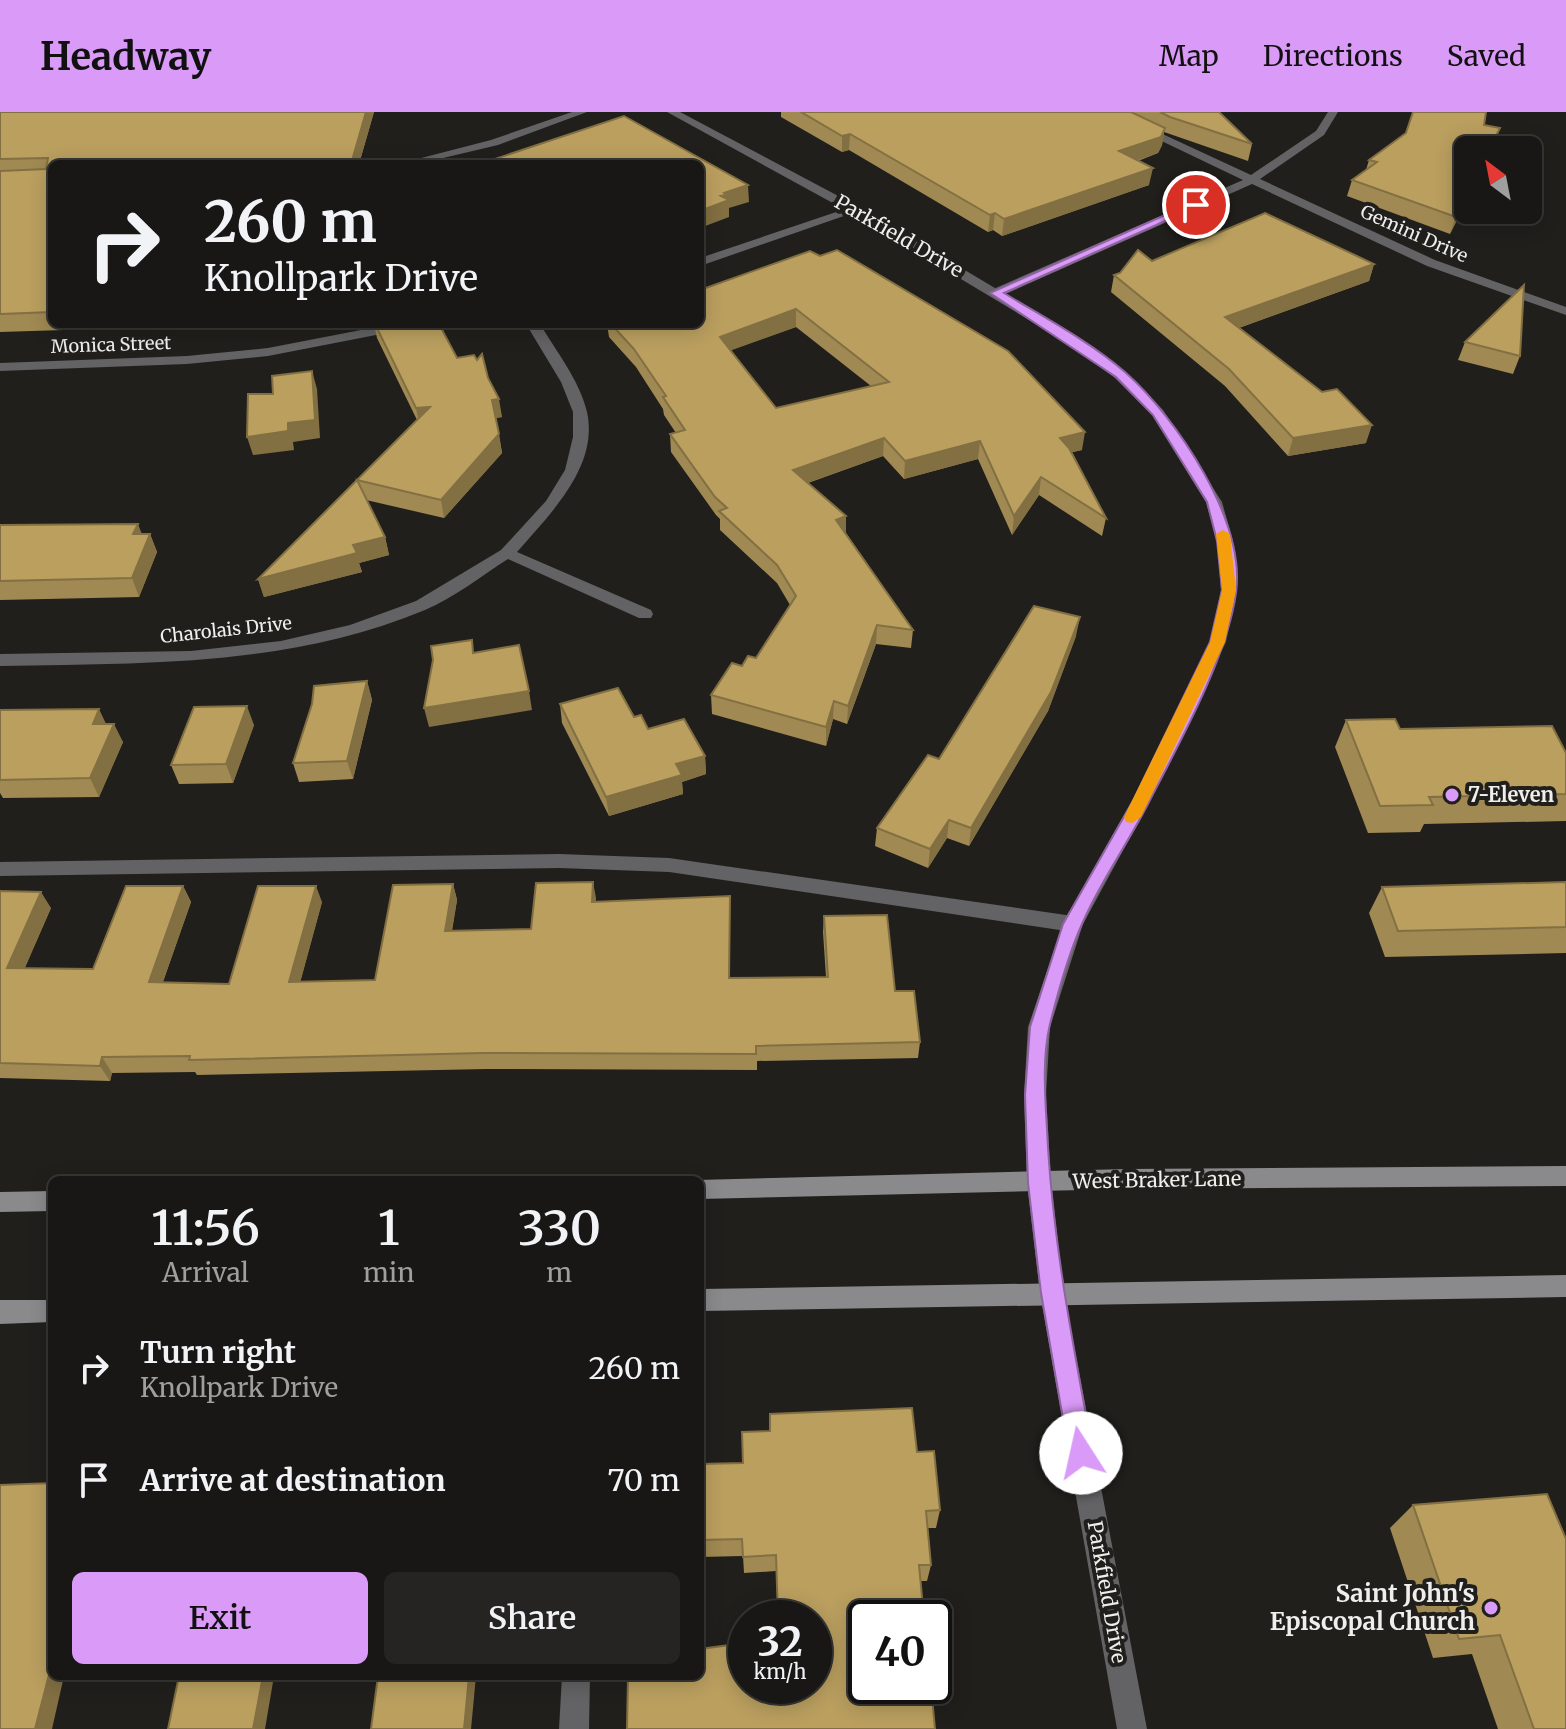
<!DOCTYPE html>
<style>
body{margin:0;font-family:Merriweather,serif;background:#252422;color:#f1f3f6;height:100vh;display:flex;flex-direction:column;font-size:30px;white-space:nowrap}
*{box-sizing:border-box;margin:0}
p{font-size:26px;color:#9f9fa0}
.icon{flex:none;width:44px;height:44px;fill:none;stroke:currentColor;stroke-width:2;stroke-linecap:round;stroke-linejoin:round}
.map{position:relative;flex:1;overflow:hidden}
.details{position:absolute;left:48px;top:1064px;width:656px;height:504px;display:flex;flex-direction:column;background:#181715;border-radius:12px;box-shadow:0 4px 20px #0003,0 0 0 2px #363634}
.details>*{flex:none}
.top-card{position:absolute;left:48px;top:48px;width:656px;height:168px;border-radius:12px;box-shadow:0 4px 20px #0003,0 0 0 2px #363634;background:#181715;color:#f1f3f6;overflow:hidden}
.needle{width:52px;rotate:328deg}
.tools{position:absolute;left:1454px;top:24px;display:grid;gap:16px}
.tools a{display:grid;place-items:center;width:88px;height:88px;border-radius:12px;background:#181715;box-shadow:0 4px 20px #0003,0 0 0 2px #363634;font-size:40px}
.speed{position:absolute;left:728px;top:1488px;display:flex;gap:16px;font-size:40px;font-weight:700;text-align:center}
.speed>*{display:grid;place-content:center;width:104px;height:104px;border-radius:50%;background:#181715;box-shadow:0 4px 20px #0003,0 0 0 2px #363634;line-height:1}
.speed small{font-size:20px;font-weight:400}
.speed .limit{border:4px solid #111;border-radius:12px;background:#fff;color:#111}
.pin{position:absolute;display:grid;place-items:center;width:68px;height:68px;color:#fff;margin:-34px;border:4px solid #fff;border-radius:50%;box-shadow:0 2px 8px #0007}
.me{position:absolute;width:88px;margin:-44px;rotate:350deg;stroke-linejoin:round;filter:drop-shadow(0 0 6px #0008)}
.turn{display:flex;align-items:center;gap:28px;height:168px;padding:0 24px;font-size:36px}
.turn .icon{width:104px;height:104px;stroke-width:2.5}
.turn b{display:block;font-size:56px;line-height:68px}
.eta{display:flex;justify-content:space-evenly;align-items:center;height:136px;text-align:center}
.eta b{font-size:48px;font-weight:600;line-height:56px}
.primary-button{display:flex;gap:16px;margin-top:auto;padding:16px 24px}
.primary-button a{flex:1;height:92px;border-radius:12px;background:#da9af7;color:#111;font-size:32px;font-weight:600;line-height:92px;text-align:center}
.primary-button a+a{background:#252422;color:#f1f3f6}
ul{padding:0;list-style:none}
li{display:flex;align-items:center;gap:24px;height:112px;padding:0 24px}
li div{flex:1}
li b{display:block;font-size:30px}
li em{font-style:normal}
header{display:flex;align-items:center;gap:48px;box-sizing:border-box;height:112px;padding:0 40px;background:#da9af7;color:#111}
header strong{font-size:38px}
nav{display:flex;gap:44px;margin-inline-start:auto;font-size:28px}
.map>svg:first-child{display:block}
.lines{fill:none;stroke-linecap:round;stroke-linejoin:round}
.service{fill:#636264;fill-rule:evenodd}
.minor{fill:#636264;fill-rule:evenodd}
.tertiary{fill:#636264;fill-rule:evenodd}
.secondary{fill:#8a898b;fill-rule:evenodd}
.wall{fill:#a08952;fill-rule:evenodd}
.shaded-wall{fill:#826f42}
.building{fill:#ba9f5f;stroke:#826f42;stroke-width:2;fill-rule:evenodd}
.route{fill:#da9af7;stroke:#8e64a1;stroke-width:2}
.slow{fill:#f59e0b}
.poi-dot{fill:#da9af7;stroke:#201f1c;stroke-width:3}
.labels{text-anchor:middle;stroke-width:8;stroke-linejoin:round;paint-order:stroke}
.far-street-label{font-size:18px;fill:#efeeec;stroke:#201f1c}
.street-label{font-size:20px;fill:#efeeec;stroke:#201f1c}
.poi-label{font-size:20px;font-weight:bold;fill:#efeeec;stroke:#201f1c;text-anchor:start}
.near-poi-label{font-size:24px;font-weight:bold;fill:#efeeec;stroke:#201f1c;text-anchor:end}
</style>
<header>
<strong>Headway</strong>
<nav><a>Map</a><a>Directions</a><a>Saved</a></nav>
</header>
<div class="map">
<svg width="1566" height="1617" viewBox="0 0 1566 1617">
<rect width="100%" height="100%" fill="#201f1c"/>
<g class="lines">
<!-- service -->
<g class="service">
<path d="M559 742 669 746 1073 804 1080 807 1083 812 1080 817 1073 820 669 760 559 756 0 764V750Z"/>
<path d="M562 1564H590L589 1617H559Z"/>
</g>
<!-- minor -->
<g class="minor">
<path d="M572 0H587L498 33 418 52H398L491 28Z"/>
<path d="M1101 0H1115L1251 63 1316 19 1328 0H1338L1324 23 1260 67 1435 148 1566 195V203L1427 154 1252 72 1001 184H991V178L1243 68Z"/>
<path d="M851 95 861 98 700 154V146Z"/>
<path d="M392 212H419L412 216 268 244 187 252 0 259V251L187 244 268 236Z"/>
<path d="M526 212H540C556 239 580 269 587 300 599 355 550 402 517 440L651 498 653 502 651 506H639L508 447C481 464 454 486 425 498 287 555 146 551 0 554V542L191 539 281 529 350 513 416 489 501 438 546 389 565 358 573 325V300L561 270Z"/>
</g>
<!-- tertiary -->
<path class="tertiary" d="M667 0H680L859 95 1079 226 1125 260 1163 298 1222 390 1233 429 1237 478 1226 530 1151 687 1083 812 1050 915 1046 983 1051 1071 1064 1181 1147 1617H1117L1040 1181 1027 1071 1024 983 1028 915 1063 812 1133 687 1210 530 1221 478 1217 429 1206 390 1152 303 1115 266 1069 232 851 101Z"/>
<!-- secondary -->
<g class="secondary">
<path d="M1566 1054V1074L1128 1077 700 1087V1068H697L1128 1057Z"/>
<path d="M52 1079V1099L0 1100V1080Z"/>
<path d="M1566 1163V1185L700 1199V1177Z"/>
<path d="M0 1188H52V1210L0 1212Z"/>
</g>
</g>
<!-- wall -->
<g class="wall">
<path d="M0 0H374L359 52H52V212H223V213L0 220Z"/>
<path d="M781 0H1219L1252 32 1248 49 1164 20 1162 33 1158 41 1138 49 1149 73 1002 124 993 118 988 120 849 38 842 40 781 5Z"/>
<path d="M1484 13 1500 16 1494 32 1468 38V86L1450 122 1347 84 1352 68 1366 58 1369 48Z"/>
<path d="M810 139 1082 338 1072 340 1106 406 1102 424 1039 383 1012 423 978 347 904 367 883 344 808 371 846 404V421L913 518 911 536 876 532 847 612 833 607 826 634 712 602 711 583 742 554 756 546 790 493 777 471 720 418V407L716 403 671 340 670 322 676 321 664 303 663 297 636 255 609 225 607 212H700ZM796 215 871 274 776 296 731 238Z"/>
<path d="M1152 149 1374 152 1369 169 1239 216 1366 331 1288 344 1225 274 1111 180 1114 163Z"/>
<path d="M371 212H439L457 246 488 266 502 305 496 306 502 341 444 406 366 388 385 425 389 443 359 451 362 460 264 485 258 467 417 308 377 226 374 212Z"/>
<path d="M1465 230 1520 244 1513 262 1458 248Z"/>
<path d="M0 413 150 422 157 440 139 485 0 488Z"/>
<path d="M1076 524 1048 599 969 734 947 726 928 756 875 734 877 716 939 647Z"/>
<path d="M367 569 372 588 353 667 299 670 293 651Z"/>
<path d="M560 592 634 605 648 617 705 644 706 662 682 670 683 682 609 704 562 611Z"/>
<path d="M0 598 106 612 123 630 99 685 3 686 0 681Z"/>
<path d="M1346 608 1400 617 1566 641V709L1424 712 1420 720 1368 721 1335 635Z"/>
<path d="M254 613 233 671 179 672 171 653Z"/>
<path d="M1566 770V841L1385 845 1369 801 1382 775Z"/>
<path d="M453 772 457 788 452 819 531 817 596 786 595 790 730 784V866L826 865 823 820 824 804 895 879 920 930 918 946 757 949V958L487 957 197 963 195 960 112 961 110 969 0 966V779L51 796 24 857H93L183 774 191 790 163 870 229 872 322 790 300 870 375 868Z"/>
<path d="M917 1340 940 1398 936 1416H927L931 1453 927 1469H920L814 1574 776 1459 744 1461 743 1444 700 1445V1352L743 1351Z"/>
<path d="M1413 1393 1565 1427 1566 1617H1498L1472 1542 1433 1546 1390 1416Z"/>
</g>
<!-- shaded-wall -->
<g class="shaded-wall">
<path d="M366 0H374L359 52H351Z"/>
<path d="M1165 16 1162 33 1158 41 1116 56 1119 39Z"/>
<path d="M850 22 849 38 842 40V24Z"/>
<path d="M1153 56 1149 73 1002 124 1004 107Z"/>
<path d="M748 73 749 90 729 96V105L700 116V99L721 84 724 81Z"/>
<path d="M1468 81V86L1450 122 1456 105Z"/>
<path d="M995 101 993 118 988 120 990 103Z"/>
<path d="M1374 152 1369 169 1221 222 1225 205Z"/>
<path d="M796 197V215L721 242 720 225Z"/>
<path d="M312 259 317 277 320 326 293 330 294 338 253 343 247 325 288 311Z"/>
<path d="M499 287 502 305 495 306 492 288Z"/>
<path d="M430 295 420 315 416 296Z"/>
<path d="M1372 313 1366 331 1288 344 1293 326Z"/>
<path d="M1085 320 1082 338 1057 344 1060 326Z"/>
<path d="M499 322 502 341 444 406 441 388Z"/>
<path d="M884 326 883 344 793 376V358Z"/>
<path d="M980 329 978 347 904 367 905 349Z"/>
<path d="M1041 365 1039 383 1012 423 1014 404Z"/>
<path d="M846 404V422L836 408Z"/>
<path d="M138 412 145 430 133 422Z"/>
<path d="M150 422 157 440 139 485 132 466Z"/>
<path d="M385 425 389 443 359 451 362 460 264 485 258 467 353 433Z"/>
<path d="M1080 505 1076 524 1048 599 969 734 971 716Z"/>
<path d="M877 513 876 532 847 612 848 594Z"/>
<path d="M367 569 372 588 353 667 347 649Z"/>
<path d="M529 579 532 598 429 615 424 596Z"/>
<path d="M834 589 833 607 826 634V615Z"/>
<path d="M247 594 254 613 233 671 226 652Z"/>
<path d="M99 597 108 616 93 612Z"/>
<path d="M114 612 123 630 99 685 90 666Z"/>
<path d="M705 644 706 662 682 670 683 682 609 704 606 685 676 652Z"/>
<path d="M949 708 947 726 928 756 930 737Z"/>
<path d="M593 770 596 786 594 806 592 790Z"/>
<path d="M453 772 457 788 449 835 445 819Z"/>
<path d="M183 774 191 790 157 886 149 870Z"/>
<path d="M316 774 322 790 296 886 289 870Z"/>
<path d="M41 780 51 796 18 872 7 856Z"/>
<path d="M102 945 112 961 110 969 100 954Z"/>
<path d="M52 1551V1564H64L52 1617H35Z"/>
<path d="M263 1564H274L265 1617H253Z"/>
<path d="M469 1564H476L471 1617H464Z"/>
</g>
<!-- building -->
<g class="building">
<path d="M0 0H366L351 52H52V200L0 202V59L46 57 48 46 0 47Z"/>
<path d="M801 0H1131L1165 16 1161 25 1119 39 1153 56 1004 107 995 101 990 103 850 22 842 24Z"/>
<path d="M1160 0H1219L1252 32 1170 5Z"/>
<path d="M1413 0H1486L1484 13 1500 16 1489 38H1468V81L1456 105 1352 68 1377 50 1369 48 1406 21Z"/>
<path d="M624 4 748 73 724 81 726 83 721 84 729 88 700 99V52H480Z"/>
<path d="M1265 101 1374 152 1225 205 1322 280 1337 277 1372 313 1293 326 1229 257 1114 163 1120 161 1138 138 1152 149Z"/>
<path d="M837 138 1008 239 1085 320 1060 326 1069 336 1106 406 1041 365 1014 404 980 329 905 349 884 326 793 358 846 404 836 408 913 518 877 513 848 594 834 589 826 615 711 583 732 551 742 554 748 544 756 546 796 484 777 453 719 399 727 396 715 385 670 322 685 318 663 285 666 284 634 237 611 212H700V178L810 139 820 144ZM796 197 889 270 776 296 720 225Z"/>
<path d="M1524 173 1520 244 1465 230Z"/>
<path d="M375 212H439L457 246 474 243 477 248 482 242 488 266 499 287 492 288 499 322 441 388 357 368 385 425 353 433 357 441 258 467 430 295 416 296Z"/>
<path d="M312 259 315 308 288 311V319L247 325 248 282H273L272 264Z"/>
<path d="M138 412 133 422H150L132 466 0 469V413Z"/>
<path d="M1034 494 1080 505 1051 580 971 716 949 708 930 737 877 716 928 643 939 647Z"/>
<path d="M472 528 473 541 519 533 529 579 424 596 433 548 431 534Z"/>
<path d="M367 569 347 649 293 651 312 592 314 574Z"/>
<path d="M618 576 634 605 641 603 648 617 684 607 705 644 676 652 682 663 606 685 560 592Z"/>
<path d="M247 594 226 652 171 653 194 595Z"/>
<path d="M99 597 93 612H114L90 666 0 668V598Z"/>
<path d="M1395 607 1400 617 1552 614 1566 641V682L1429 685 1433 693 1380 694 1346 608Z"/>
<path d="M593 770 592 790 730 784 729 866 828 865 824 804 887 803 895 879H914L920 930 756 934V942L483 941 189 948 190 944 102 945 100 954 0 951V779L41 780 7 856 93 857 126 774H183L149 870 229 872 258 774H316L289 870 375 868 393 773 453 772 445 819 531 817 536 771Z"/>
<path d="M1566 770V815L1398 819 1382 775Z"/>
<path d="M912 1296 917 1340 934 1339 940 1398 926 1399 931 1453H919L924 1506H866V1574H931L935 1617H627L628 1564H700V1537L746 1531V1574H814V1506H778L776 1443 743 1445 742 1427 700 1428V1352L743 1351 742 1320 770 1319V1302Z"/>
<path d="M52 1371V1551L35 1617H0V1373Z"/>
<path d="M1547 1382 1566 1427V1617H1534L1500 1523 1459 1527 1413 1393Z"/>
<path d="M179 1564H263L253 1617H168Z"/>
<path d="M378 1564H469L464 1617H371Z"/>
</g>
<!-- route -->
<path class="route" d="M1192 91 1201 93 1004 181C1045 206 1089 229 1125 260 1177 306 1246 409 1236 481 1227 545 1181 628 1151 686 1130 729 1100 769 1082 812 1068 843 1058 880 1050 912 1042 945 1045 984 1047 1017 1052 1126 1073 1233 1093 1341L1090 1349 1081 1352 1073 1349 1069 1341 1041 1181 1028 1071 1025 983 1030 915 1063 812 1134 687 1210 530 1222 478 1217 429 1207 390 1153 303 1116 265 990 181Z"/>
<!-- slow -->
<path class="slow" d="M1223 418 1230 422 1236 478 1225 530 1141 705 1132 711 1126 710 1124 705 1210 530 1222 478 1216 422Z"/>
<!-- markers -->
<g class="poi-dot">
<circle cx="1452" cy="683" r="8"/>
<circle cx="1491" cy="1496" r="8"/>
</g>
<g class="labels">
<!-- far-street labels -->
<g class="far-street-label">
<text transform="translate(1414 122) rotate(24)" y="6">Gemini Drive</text>
<text transform="translate(111 233) rotate(-2)" y="6">Monica Street</text>
<text transform="translate(226 518) rotate(-6)" y="6">Charolais Drive</text>
</g>
<!-- street labels -->
<g class="street-label">
<text transform="translate(899 124) rotate(30)" y="7">Parkfield Drive</text>
<text transform="translate(1157 1068) rotate(-1)" y="7">West Braker Lane</text>
<text transform="translate(1107 1480) rotate(80)" y="7">Parkfield Drive</text>
</g>
<!-- poi labels -->
<g class="poi-label">
<text x="1468" y="690">7-Eleven</text>
</g>
<!-- near-poi labels -->
<g class="near-poi-label">
<text x="1475" y="1490">Saint John's<tspan x="1475" dy="28">Episcopal Church</tspan></text>
</g>
</g>
</svg>
<div class="tools">
<a><svg class="needle" viewBox="-14 -14 28 28"><path d="M0-13l5 13h-10z" fill="#e53935"/><path d="M0 13l5-13h-10z" fill="#9f9fa0"/></svg></a>
</div>
<div class="speed"><div>32<small>km/h</small></div><div class="limit">40</div></div>
<div class="pin" style="left:1196px;top:93px;background:#d93025"><svg class="icon" aria-label="arrive" viewBox="0 0 24 24"><path d="M6 21V4h12l-3 4 3 4H6"/></svg></div>
<svg class="me" style="left:1081px;top:1341px" viewBox="-20 -20 40 40"><circle r="19" fill="#fff"/><path d="M0-13L10 11 0 6-10 11z" fill="#da9af7"/></svg>
<div class="top-card">
<div class="turn"><svg class="icon" aria-label="right" viewBox="0 0 24 24"><path d="M7 20v-9h11M14 6l5 5-5 5"/></svg><div><b>260 m</b>Knollpark Drive</div></div>
</div>
<section class="details">
<div class="eta">
<div><b>11:56</b><p>Arrival</p></div>
<div><b>1</b><p>min</p></div>
<div><b>330</b><p>m</p></div>
</div>
<ul>
<li><svg class="icon" aria-label="right" viewBox="0 0 24 24"><path d="M7 20v-9h11M14 6l5 5-5 5"/></svg><div><b>Turn right</b><p>Knollpark Drive</p></div><em>260 m</em></li>
<li><svg class="icon" aria-label="arrive" viewBox="0 0 24 24"><path d="M6 21V4h12l-3 4 3 4H6"/></svg><div><b>Arrive at destination</b></div><em>70 m</em></li>
</ul>
<div class="primary-button"><a>Exit</a><a>Share</a></div>
</section>
</div>
